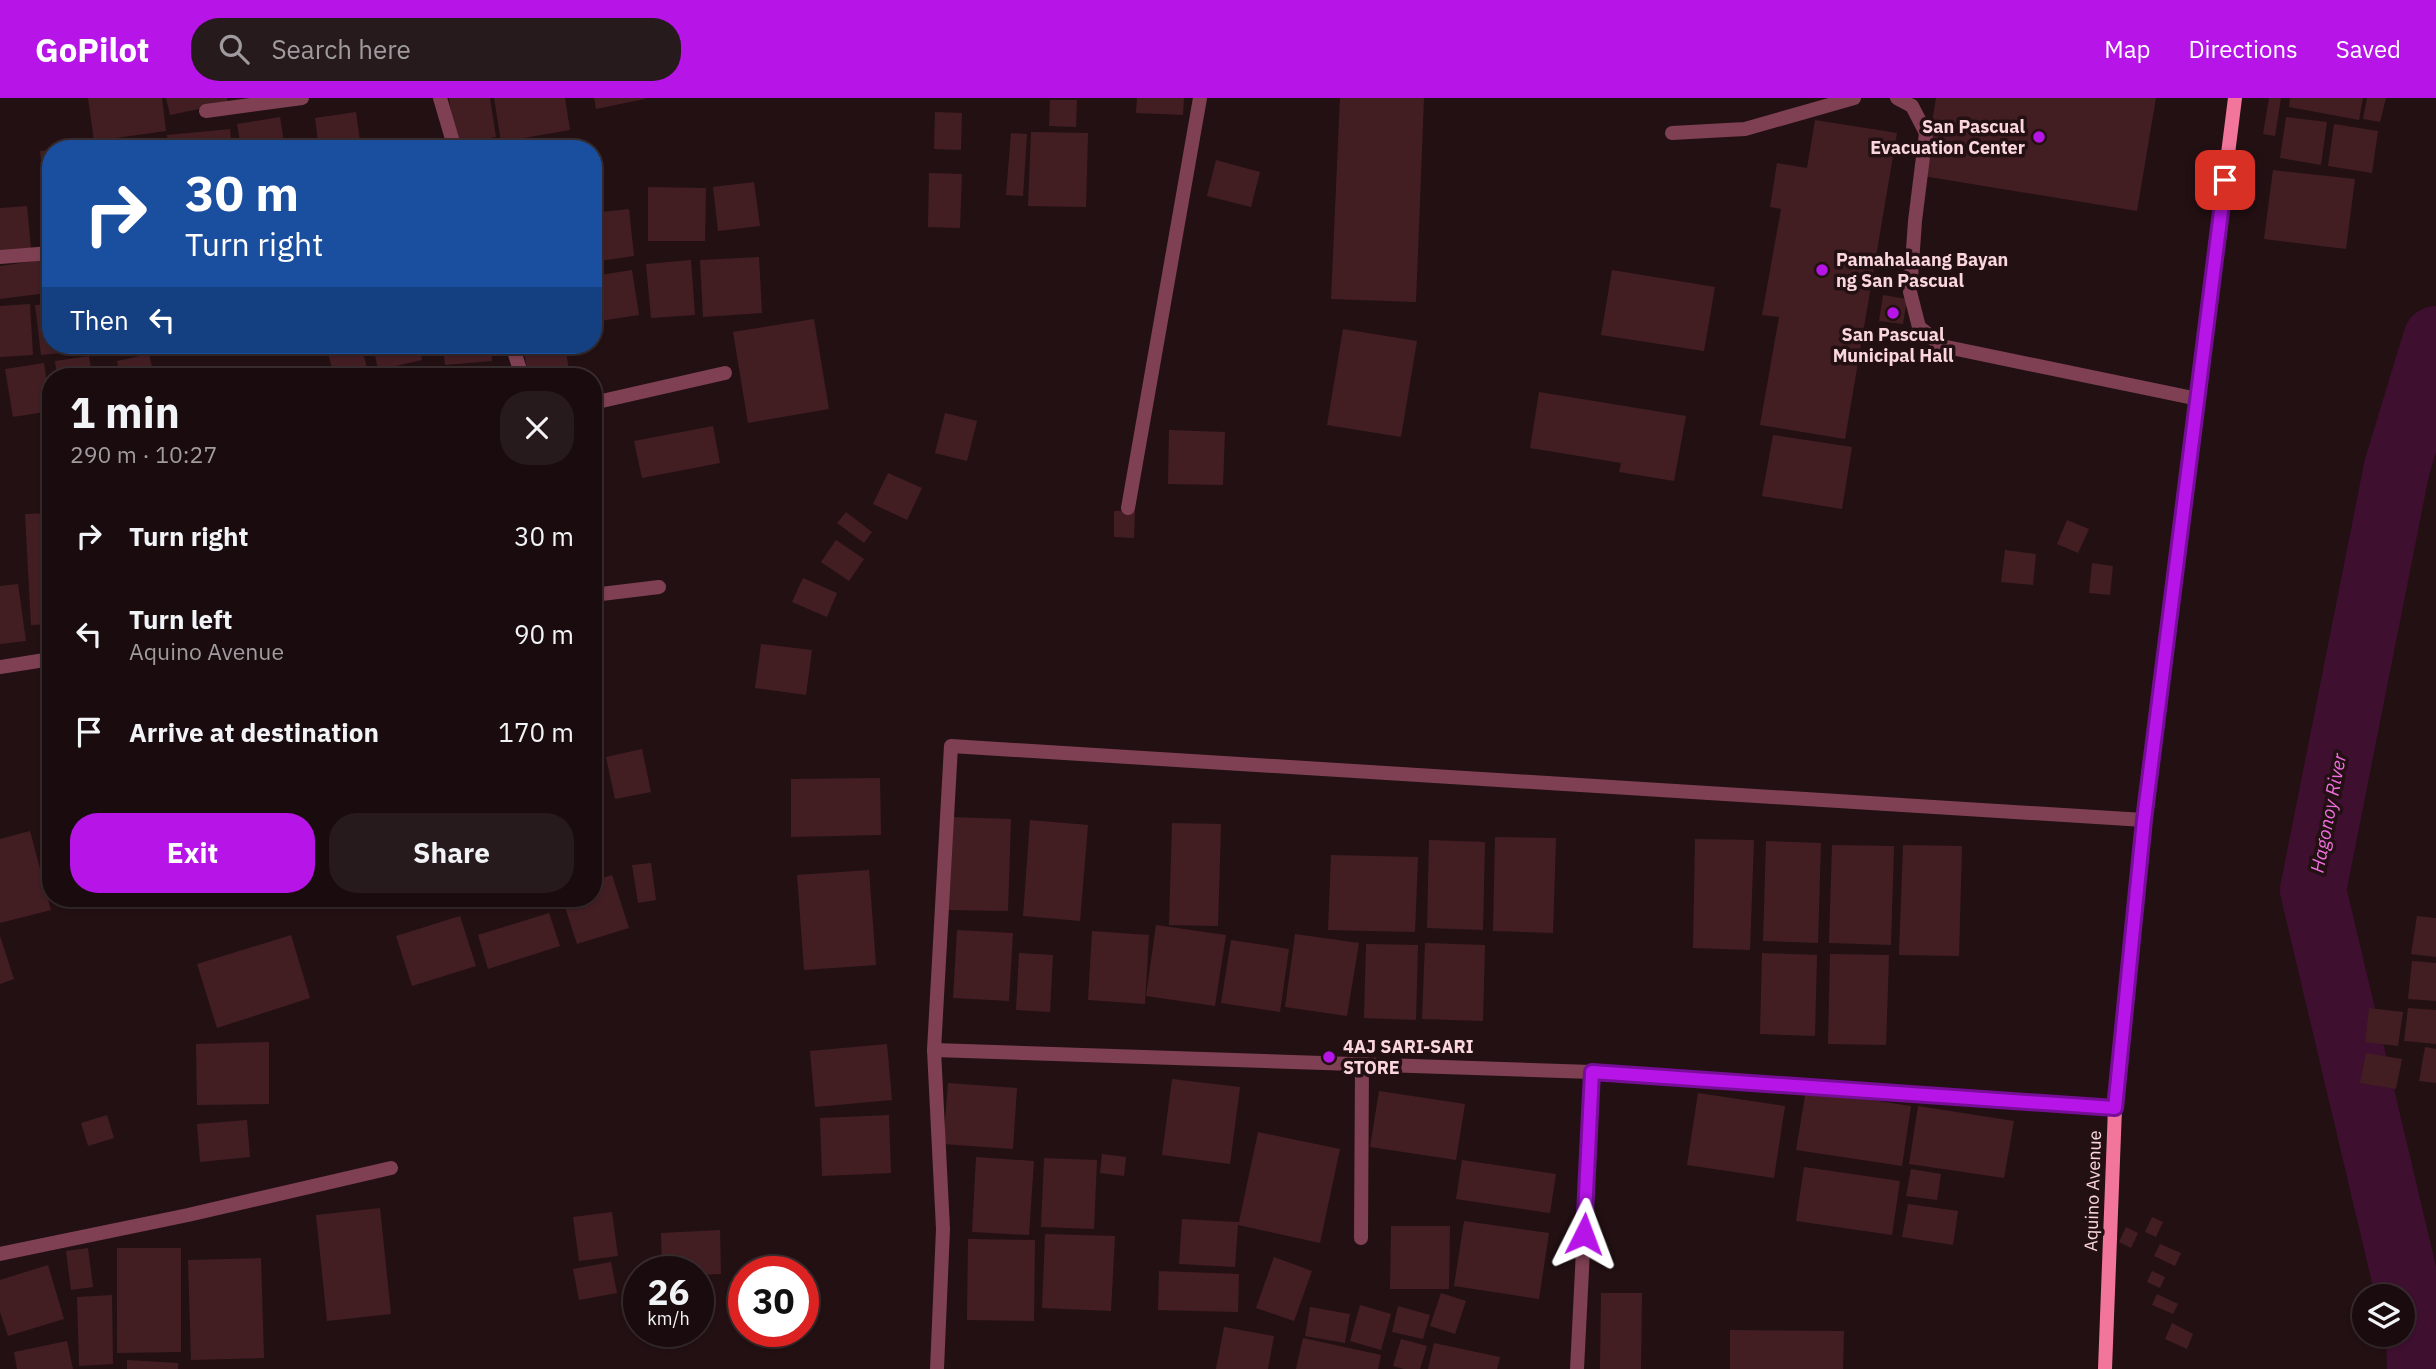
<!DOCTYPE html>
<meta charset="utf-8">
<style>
body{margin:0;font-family:"IBM Plex Sans",sans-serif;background:#271a1c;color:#f1f3f6;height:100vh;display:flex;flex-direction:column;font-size:26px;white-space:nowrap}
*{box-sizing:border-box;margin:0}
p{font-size:23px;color:#9f9b9e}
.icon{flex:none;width:38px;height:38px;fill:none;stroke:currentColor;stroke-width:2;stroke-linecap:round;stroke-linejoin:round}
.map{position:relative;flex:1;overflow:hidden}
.sheet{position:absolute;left:42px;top:270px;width:560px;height:539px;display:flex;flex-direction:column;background:#1a0c0e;border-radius:28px;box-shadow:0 2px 5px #0004,0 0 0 2px #382c2e}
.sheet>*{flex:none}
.guide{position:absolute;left:42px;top:42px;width:560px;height:214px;border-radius:28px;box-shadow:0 2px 5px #0004,0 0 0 2px #382c2e;background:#1a4fa0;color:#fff;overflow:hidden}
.controls{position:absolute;left:2352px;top:1186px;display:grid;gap:14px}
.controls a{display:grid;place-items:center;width:63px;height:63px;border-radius:50%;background:#1a0c0e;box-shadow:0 2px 5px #0004,0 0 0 2px #382c2e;font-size:35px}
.speed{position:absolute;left:623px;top:1158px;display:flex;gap:14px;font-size:35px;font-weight:700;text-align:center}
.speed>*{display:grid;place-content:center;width:91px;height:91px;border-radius:50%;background:#1a0c0e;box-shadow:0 2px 5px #0004,0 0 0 2px #382c2e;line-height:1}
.speed small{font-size:18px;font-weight:400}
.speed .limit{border:10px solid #d22;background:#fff;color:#111}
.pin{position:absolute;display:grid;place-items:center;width:60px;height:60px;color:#fff;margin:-30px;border-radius:14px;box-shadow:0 4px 10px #0006}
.me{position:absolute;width:77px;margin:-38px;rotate:3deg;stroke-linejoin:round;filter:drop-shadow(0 0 5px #0008)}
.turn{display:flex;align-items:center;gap:24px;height:147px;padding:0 28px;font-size:32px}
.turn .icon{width:91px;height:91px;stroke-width:2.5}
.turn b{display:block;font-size:49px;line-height:60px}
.then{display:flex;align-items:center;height:66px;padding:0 28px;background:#0003;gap:14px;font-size:26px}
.round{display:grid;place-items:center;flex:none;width:74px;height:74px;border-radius:28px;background:#271a1c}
.overview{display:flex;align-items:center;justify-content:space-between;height:119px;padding:0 28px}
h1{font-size:42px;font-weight:700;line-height:52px}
.button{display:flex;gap:14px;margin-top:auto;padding:14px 28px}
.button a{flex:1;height:80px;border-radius:28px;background:#b715e8;color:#fff;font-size:28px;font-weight:700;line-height:80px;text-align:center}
.button a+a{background:#271a1c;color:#f1f3f6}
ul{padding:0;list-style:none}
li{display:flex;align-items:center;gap:21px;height:98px;padding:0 28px}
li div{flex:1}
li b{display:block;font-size:26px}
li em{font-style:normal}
header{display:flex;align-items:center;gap:42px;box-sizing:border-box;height:98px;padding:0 35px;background:#b715e8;color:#fff}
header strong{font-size:33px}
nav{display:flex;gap:38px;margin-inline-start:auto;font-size:24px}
.search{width:490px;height:63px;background:#271a1c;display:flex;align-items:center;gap:18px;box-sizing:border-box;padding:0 24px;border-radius:28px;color:#9f9b9e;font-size:26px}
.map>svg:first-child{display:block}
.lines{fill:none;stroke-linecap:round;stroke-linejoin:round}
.river{stroke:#3e0f2f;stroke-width:66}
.building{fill:#421e23}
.service{stroke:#7e4052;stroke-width:14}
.minor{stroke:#7e4052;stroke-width:14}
.secondary{stroke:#f2769c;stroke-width:14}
.route-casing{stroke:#770e97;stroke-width:18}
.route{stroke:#b715e8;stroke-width:12}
.poi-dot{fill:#b715e8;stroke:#231013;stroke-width:2.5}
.labels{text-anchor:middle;stroke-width:7;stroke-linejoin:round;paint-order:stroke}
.poi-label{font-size:18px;font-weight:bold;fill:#fbd6de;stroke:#231013;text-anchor:start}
.street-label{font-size:18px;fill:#fbd6de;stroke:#231013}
.water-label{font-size:19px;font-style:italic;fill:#f26ee1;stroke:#231013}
</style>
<header>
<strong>GoPilot</strong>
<div class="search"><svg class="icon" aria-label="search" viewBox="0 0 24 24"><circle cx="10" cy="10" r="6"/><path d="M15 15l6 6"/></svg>Search here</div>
<nav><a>Map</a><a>Directions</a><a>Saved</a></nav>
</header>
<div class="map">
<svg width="2436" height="1271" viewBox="0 0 2436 1271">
<rect width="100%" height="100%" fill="#231013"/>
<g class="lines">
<!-- river -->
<path class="river" d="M2420 1271 2419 1240 2313 792 2397 369 2436 241"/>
</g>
<!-- building -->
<g class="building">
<path d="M88 0H162L166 33 94 43Z"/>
<path d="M166 0H227L228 5 170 17Z"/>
<path d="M449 0H490L496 39 456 45Z"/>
<path d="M494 0H565L570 32 501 44Z"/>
<path d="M594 0H645V1L596 11Z"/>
<path d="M1137 0H1184L1183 17 1136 15Z"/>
<path d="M1340 0H1424L1416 204 1331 201Z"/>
<path d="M1936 0H2156L2137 113 1923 78Z"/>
<path d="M2269 0H2281L2275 38 2263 36Z"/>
<path d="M2290 0H2363L2359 22 2289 9Z"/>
<path d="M2367 0H2386L2380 24 2363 21Z"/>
<path d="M1050 2H1077L1076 29 1049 28Z"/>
<path d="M356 14 361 51H319L315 20Z"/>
<path d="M935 14 962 15 961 52 934 51Z"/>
<path d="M280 19 285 51H241L237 26Z"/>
<path d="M2286 19 2327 24 2321 67 2280 60Z"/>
<path d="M1815 22 1897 35 1845 341 1760 327 1779 219 1762 217 1781 111 1770 109 1777 65 1807 70Z"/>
<path d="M2334 26 2378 33 2372 75 2328 68Z"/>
<path d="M230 31 232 51H169L167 37Z"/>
<path d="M1031 34 1088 35 1086 109 1028 108Z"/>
<path d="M1011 35 1027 36 1023 98 1006 97Z"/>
<path d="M140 42 141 51H81V49Z"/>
<path d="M51 52V139H49L40 53Z"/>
<path d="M1216 62 1260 74 1251 109 1207 98Z"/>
<path d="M2273 72 2355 81 2346 151 2264 141Z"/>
<path d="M929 75 962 76 960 130 928 129Z"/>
<path d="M754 84 760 128 718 133 713 89Z"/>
<path d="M648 89 706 90 705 143H648Z"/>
<path d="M27 108 31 151 0 154V110Z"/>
<path d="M629 111 634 158 593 164V115Z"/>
<path d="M759 159 762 215 703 219 700 162Z"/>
<path d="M42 162 47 195 0 201V168Z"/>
<path d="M691 162 695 217 651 220 646 166Z"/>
<path d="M632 172 639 217 593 224V178Z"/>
<path d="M1612 172 1715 189 1704 253 1601 237Z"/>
<path d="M1883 197 1907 201 1903 226 1879 223Z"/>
<path d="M30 206 33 257 0 259V208Z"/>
<path d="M51 206V247H97V251L41 257 35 207Z"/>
<path d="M814 221 829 311 748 325 733 234Z"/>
<path d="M1343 231 1417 243 1401 339 1327 327Z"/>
<path d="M118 247H160V251L119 253Z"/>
<path d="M326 247H361L367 270 334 278Z"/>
<path d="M373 247H419L422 262 378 272Z"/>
<path d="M443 247H491L492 263 445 267Z"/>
<path d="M523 247H565L570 278H528Z"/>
<path d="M149 256 154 278H120L117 263Z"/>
<path d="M89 258 92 278H57L55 263Z"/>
<path d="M44 265 51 313 13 319 5 271Z"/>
<path d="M1539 294 1686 318 1674 383 1619 374 1621 365 1530 350Z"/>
<path d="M945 315 977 323 967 363 935 355Z"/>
<path d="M713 328 720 365 642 380 634 343Z"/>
<path d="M1169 332 1225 334 1223 387 1168 386Z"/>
<path d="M1773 337 1852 349 1842 411 1762 398Z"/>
<path d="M888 375 922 390 907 422 873 406Z"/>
<path d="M1114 413H1135L1134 440 1114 439Z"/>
<path d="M846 414 872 434 864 445 837 425Z"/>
<path d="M51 415V526L31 527 25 416Z"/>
<path d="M2067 422 2089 431 2078 455 2057 446Z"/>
<path d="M836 442 864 461 849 483 821 464Z"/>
<path d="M2005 452 2036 456 2033 487 2001 484Z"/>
<path d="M2092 465 2113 468 2110 497 2089 495Z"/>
<path d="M803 480 837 495 827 519 792 504Z"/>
<path d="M18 486 26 543 0 546V488Z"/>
<path d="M761 546 812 552 806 597 755 590Z"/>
<path d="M642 651 651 694 615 701 606 659Z"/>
<path d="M880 680 881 737 791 739V681Z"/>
<path d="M951 719 1011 721 1008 813 948 812Z"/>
<path d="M1030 722 1088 727 1080 823 1023 818Z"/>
<path d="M1172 725 1221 726 1218 828 1169 827Z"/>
<path d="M30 733 51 812 0 825V741Z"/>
<path d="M1495 739 1556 740 1553 835 1493 833Z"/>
<path d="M1695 741 1754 742 1750 852 1693 850Z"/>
<path d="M1429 742 1485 744 1483 832 1427 830Z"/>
<path d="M1766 743 1821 745 1818 845 1763 843Z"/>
<path d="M1832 747 1894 748 1891 847 1829 845Z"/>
<path d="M1903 747 1962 748 1959 858 1899 857Z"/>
<path d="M1331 757 1418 759 1415 834 1328 832Z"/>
<path d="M651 765 656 802 638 805 632 767Z"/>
<path d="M869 772 876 867 804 872 797 777Z"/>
<path d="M612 777 629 830 577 846 562 800H593V783Z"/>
<path d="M549 815 560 848 488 871 478 837Z"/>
<path d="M460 818 476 868 412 888 396 838Z"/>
<path d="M2417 818 2436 820V859L2411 856Z"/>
<path d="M1156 827 1226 837 1215 908 1146 898Z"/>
<path d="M957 832 1013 835 1009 903 953 900Z"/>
<path d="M1092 833 1149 837 1145 906 1088 902Z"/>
<path d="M1295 836 1359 845 1347 918 1285 909Z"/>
<path d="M291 837 310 900 217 930 197 866Z"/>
<path d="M0 838 14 881 0 886Z"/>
<path d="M1231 842 1289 851 1280 914 1221 905Z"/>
<path d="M1425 845 1485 847 1483 923 1422 921Z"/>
<path d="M1366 846 1418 847 1416 922 1364 920Z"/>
<path d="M1019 855 1053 857 1050 914 1016 912Z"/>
<path d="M1762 855 1817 857 1815 938 1760 936Z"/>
<path d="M1830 856 1889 857 1886 947 1828 946Z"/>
<path d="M2412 863 2436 865V903L2408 901Z"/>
<path d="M2369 910 2403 914 2398 948 2365 944Z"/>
<path d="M2408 910 2436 912V946L2404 943Z"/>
<path d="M269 944V1006L197 1007 196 946Z"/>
<path d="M887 946 892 1002 815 1009 810 953Z"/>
<path d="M2425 949 2436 951V985L2419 983Z"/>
<path d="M2366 955 2402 961 2396 991 2360 985Z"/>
<path d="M1172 981 1240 989 1230 1066 1162 1057Z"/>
<path d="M948 985 1017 990 1013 1051 943 1046Z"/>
<path d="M1806 992 1911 1008 1902 1068 1796 1052Z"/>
<path d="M1379 993 1465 1006 1456 1062 1370 1049Z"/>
<path d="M1698 995 1785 1008 1774 1080 1687 1067Z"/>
<path d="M1918 1008 2014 1023 2004 1080 1909 1066Z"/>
<path d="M107 1017 114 1040 88 1048 81 1025Z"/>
<path d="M889 1017 891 1075 822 1078 820 1020Z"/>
<path d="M247 1022 250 1059 200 1064 197 1026Z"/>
<path d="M1258 1034 1340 1051 1320 1145 1238 1127 1235 1169 1179 1166 1182 1121 1239 1124Z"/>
<path d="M1102 1056 1126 1059 1124 1078 1100 1075Z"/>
<path d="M976 1059 1034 1063 1029 1137 972 1134Z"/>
<path d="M1044 1060 1097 1062 1094 1131 1041 1129Z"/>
<path d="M1462 1062 1556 1076 1550 1115 1456 1101Z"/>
<path d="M1804 1069 1900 1083 1892 1137 1796 1123Z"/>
<path d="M1911 1071 1941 1076 1937 1102 1906 1098Z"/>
<path d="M1908 1106 1958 1113 1953 1147 1902 1139Z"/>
<path d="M380 1110 391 1216 327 1223 316 1117Z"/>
<path d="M612 1114 618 1158 579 1163 573 1119Z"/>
<path d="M2152 1119 2163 1124 2156 1139 2145 1134Z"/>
<path d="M1464 1123 1549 1135 1539 1201 1454 1188Z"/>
<path d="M1391 1128H1450L1449 1191H1390Z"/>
<path d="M2126 1129 2138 1135 2131 1150 2119 1144Z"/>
<path d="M720 1132 721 1176 698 1177V1174H662L661 1135Z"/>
<path d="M1045 1136 1115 1138 1111 1213 1042 1210Z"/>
<path d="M968 1141 1035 1142 1034 1223 967 1222Z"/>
<path d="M2160 1146 2181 1155 2175 1168 2154 1158Z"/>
<path d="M88 1150 93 1189 71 1192 66 1153Z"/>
<path d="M117 1150H181V1254L117 1255Z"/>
<path d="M1274 1159 1312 1173 1294 1223 1256 1210Z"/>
<path d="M261 1160 264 1260 191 1262 188 1162Z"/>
<path d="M611 1164 617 1195 579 1202 573 1171Z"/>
<path d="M48 1167 64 1221 8 1238 0 1214V1182Z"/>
<path d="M1159 1173 1239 1176 1238 1214 1158 1212Z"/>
<path d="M2152 1173 2165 1179 2160 1190 2147 1184Z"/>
<path d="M1441 1195 1466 1203 1455 1236 1430 1228Z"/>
<path d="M1601 1195H1642L1641 1271H1600Z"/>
<path d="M2157 1196 2178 1206 2173 1216 2152 1207Z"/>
<path d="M112 1197 113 1266 79 1268 77 1199Z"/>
<path d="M1360 1207 1391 1216 1381 1252 1350 1243Z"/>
<path d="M1398 1208 1430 1217 1423 1241 1392 1234Z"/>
<path d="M1310 1209 1350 1216 1345 1245 1305 1238Z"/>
<path d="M2172 1225 2193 1236 2187 1251 2165 1241Z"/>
<path d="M1224 1229 1274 1238 1268 1271H1216Z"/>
<path d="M1730 1232 1844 1233 1843 1271H1730Z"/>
<path d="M1303 1240 1381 1257 1378 1271H1296Z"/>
<path d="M1401 1241 1427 1248 1420 1271H1404L1393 1268Z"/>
<path d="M67 1243 73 1271H17L14 1254Z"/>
<path d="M1434 1245 1500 1259 1497 1271H1428Z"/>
<path d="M127 1262 178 1265V1271H127Z"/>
</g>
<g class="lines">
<!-- service -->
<g class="service">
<path d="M1897 0 1912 8 1926 35 1915 123 1910 194 1919 229 1942 248 2198 301"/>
<path d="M1672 35 1745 31 1854 0"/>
<path d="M0 1156 188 1117 391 1070"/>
</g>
<!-- minor -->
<g class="minor">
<path d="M440 0 455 51"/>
<path d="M206 13 302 0"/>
<path d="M0 159 51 155"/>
<path d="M512 247 522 278"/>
<path d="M593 305 725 275"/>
<path d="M1128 410 1200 0"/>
<path d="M593 497 659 489"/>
<path d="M0 569 51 561"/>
<path d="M179 800 181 804 202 800"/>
<path d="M934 952 1592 974 2115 1010"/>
<path d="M1361 1140 1362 966"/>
<path d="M937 1271 943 1131 934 952 951 648 2144 722"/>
<path d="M1577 1271 1592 974"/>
</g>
<!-- secondary -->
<path class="secondary" d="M2105 1271 2115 1010 2144 722 2235 0"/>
</g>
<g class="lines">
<defs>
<path id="route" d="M1584 1136 1592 974 2115 1010 2144 722 2225 82"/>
</defs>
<!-- route casing -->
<use href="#route" class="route-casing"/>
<!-- route -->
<use href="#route" class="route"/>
</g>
<!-- markers -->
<g class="poi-dot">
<circle cx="2039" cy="39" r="7"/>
<circle cx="1822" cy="172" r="7"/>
<circle cx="1893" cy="215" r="7"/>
<circle cx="1329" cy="959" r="7"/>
</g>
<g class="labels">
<!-- poi labels -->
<g class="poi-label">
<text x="2025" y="35" text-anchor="end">San Pascual<tspan x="2025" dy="21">Evacuation Center</tspan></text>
<text x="1836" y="168">Pamahalaang Bayan<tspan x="1836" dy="21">ng San Pascual</tspan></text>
<text x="1893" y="243" text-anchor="middle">San Pascual<tspan x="1893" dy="21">Municipal Hall</tspan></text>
<text x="1343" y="955">4AJ SARI-SARI<tspan x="1343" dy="21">STORE</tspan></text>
</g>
<!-- street labels -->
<g class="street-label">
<text transform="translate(2093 1093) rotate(-88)" y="6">Aquino Avenue</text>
</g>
<!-- water labels -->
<g class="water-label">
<text transform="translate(2328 715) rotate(-79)" y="7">Hagonoy River</text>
</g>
</g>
</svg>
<div class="controls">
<a><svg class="icon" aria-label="layers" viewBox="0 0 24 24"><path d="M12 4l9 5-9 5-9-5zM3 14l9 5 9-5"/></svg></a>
</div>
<div class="speed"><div>26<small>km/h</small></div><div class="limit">30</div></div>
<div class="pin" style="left:2225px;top:82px;background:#d93025"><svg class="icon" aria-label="arrive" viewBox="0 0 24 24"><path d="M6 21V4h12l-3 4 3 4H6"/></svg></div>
<svg class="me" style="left:1584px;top:1136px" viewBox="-20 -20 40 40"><path d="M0-17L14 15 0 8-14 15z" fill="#b715e8" stroke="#fff" stroke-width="4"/></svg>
<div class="guide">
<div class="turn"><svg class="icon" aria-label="right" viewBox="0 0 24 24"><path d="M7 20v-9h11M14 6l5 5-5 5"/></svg><div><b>30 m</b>Turn right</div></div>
<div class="then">Then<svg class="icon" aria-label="left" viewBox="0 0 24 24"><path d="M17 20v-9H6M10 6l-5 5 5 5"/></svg></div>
</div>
<section class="sheet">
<div class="overview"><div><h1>1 min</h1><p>290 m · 10:27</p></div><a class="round"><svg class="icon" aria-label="close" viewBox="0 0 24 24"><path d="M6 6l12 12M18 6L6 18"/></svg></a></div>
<ul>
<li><svg class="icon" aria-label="right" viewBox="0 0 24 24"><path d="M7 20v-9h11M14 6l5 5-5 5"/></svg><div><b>Turn right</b></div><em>30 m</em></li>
<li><svg class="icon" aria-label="left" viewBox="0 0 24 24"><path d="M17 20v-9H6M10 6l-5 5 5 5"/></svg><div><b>Turn left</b><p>Aquino Avenue</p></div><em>90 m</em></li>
<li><svg class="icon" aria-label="arrive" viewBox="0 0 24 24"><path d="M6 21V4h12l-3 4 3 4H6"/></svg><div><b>Arrive at destination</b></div><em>170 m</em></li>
</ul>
<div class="button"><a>Exit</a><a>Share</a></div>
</section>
</div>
